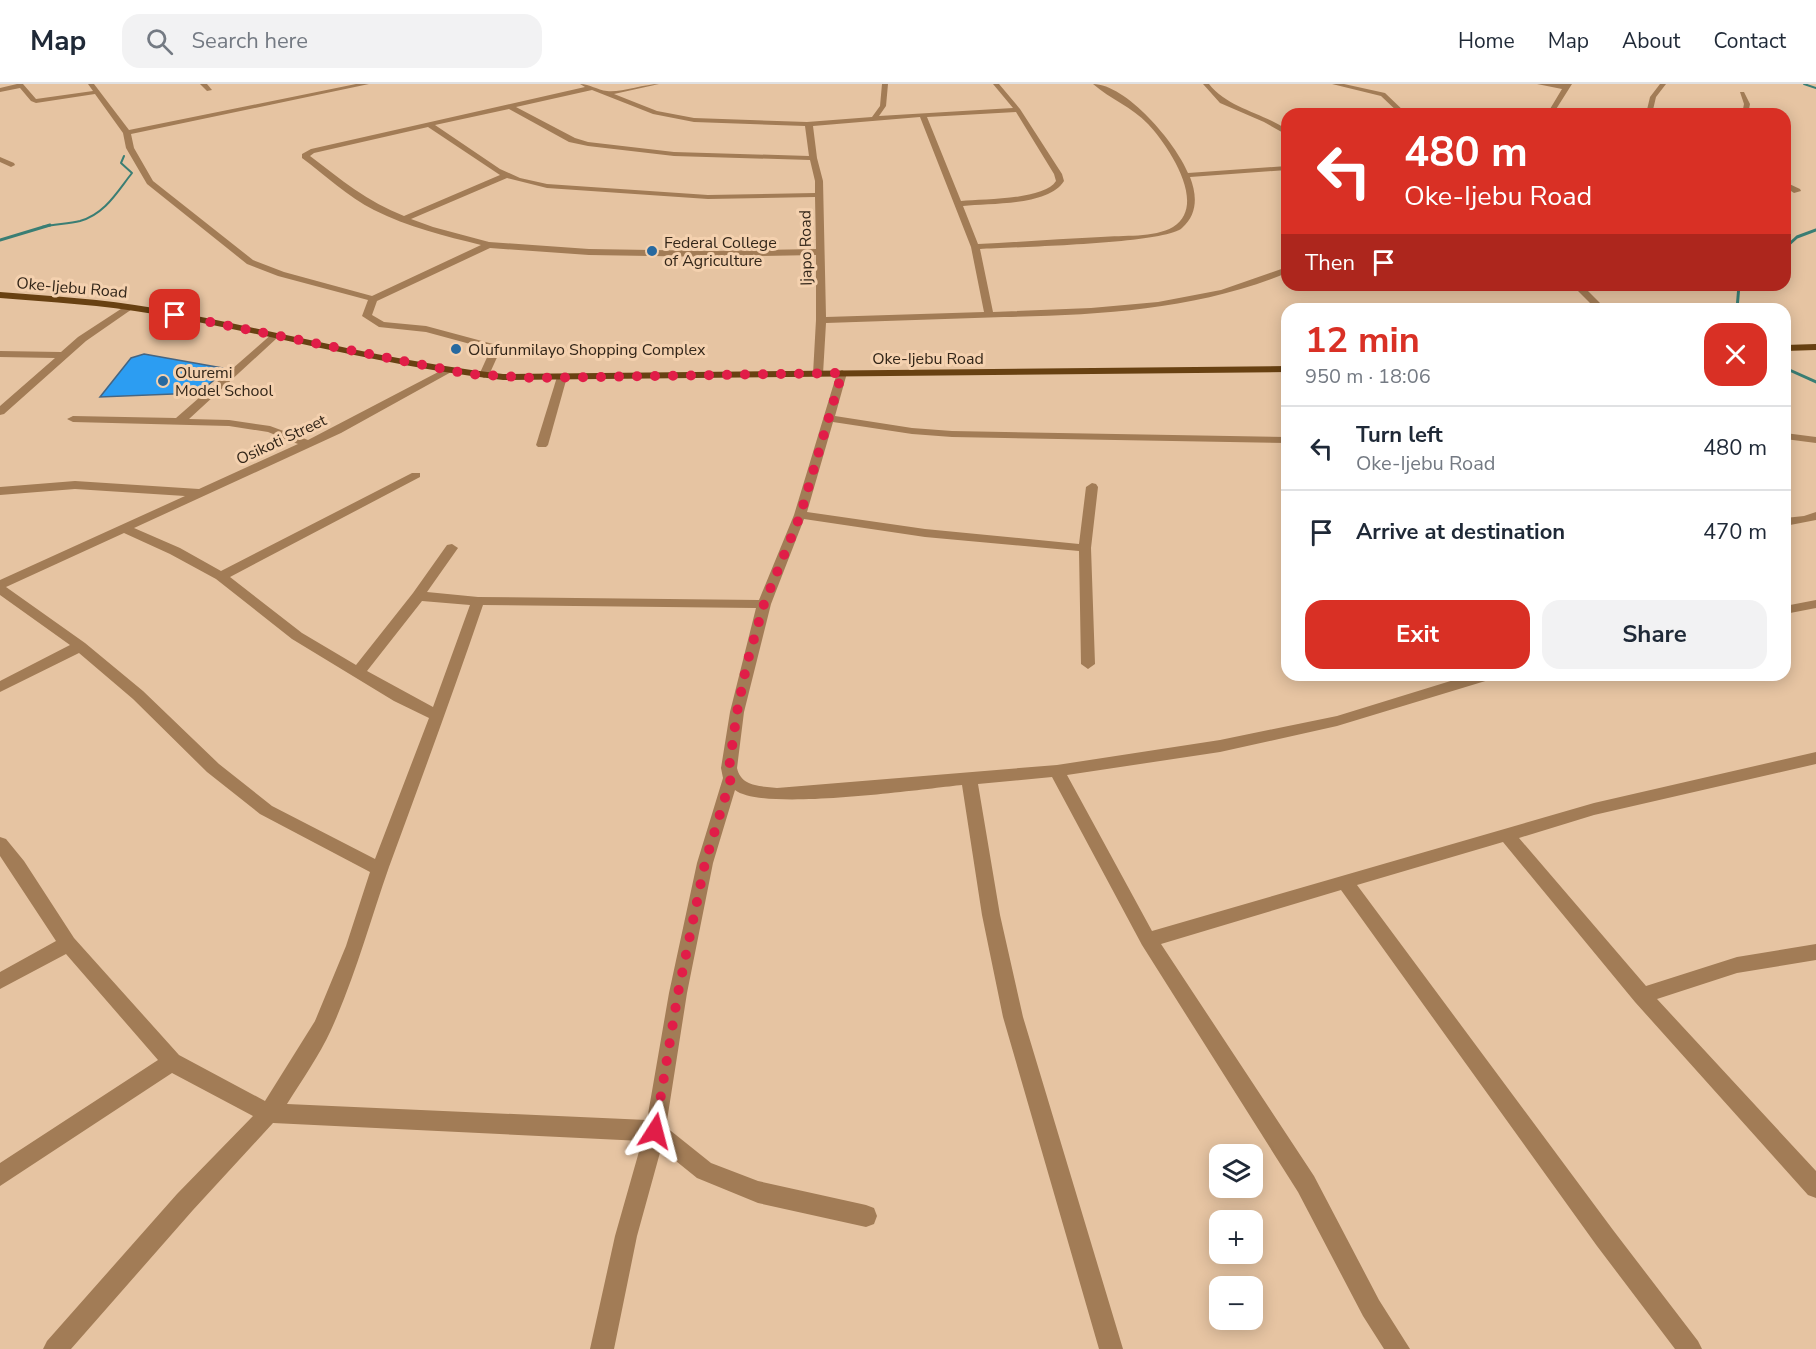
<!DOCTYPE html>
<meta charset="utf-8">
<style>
body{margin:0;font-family:"Nunito Sans",sans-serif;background:#f2f2f3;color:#1f2937;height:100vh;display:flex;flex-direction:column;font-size:22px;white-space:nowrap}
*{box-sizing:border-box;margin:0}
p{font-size:20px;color:#747a83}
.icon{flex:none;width:33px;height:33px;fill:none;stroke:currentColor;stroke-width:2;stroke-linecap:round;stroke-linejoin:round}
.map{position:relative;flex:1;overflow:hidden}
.details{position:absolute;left:1281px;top:219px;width:510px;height:378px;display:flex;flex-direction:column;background:#fff;border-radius:18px;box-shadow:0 3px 15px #0003}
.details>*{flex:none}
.hud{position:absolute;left:1281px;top:24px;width:510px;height:183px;border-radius:18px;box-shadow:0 3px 15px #0003;background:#d93025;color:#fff;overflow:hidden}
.buttons{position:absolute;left:1209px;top:1060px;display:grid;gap:12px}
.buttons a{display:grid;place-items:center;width:54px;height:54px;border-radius:12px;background:#fff;box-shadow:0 3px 15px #0003;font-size:30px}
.pin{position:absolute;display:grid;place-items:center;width:51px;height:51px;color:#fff;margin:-26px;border-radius:12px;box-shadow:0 3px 9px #0006}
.me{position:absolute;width:66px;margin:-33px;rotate:9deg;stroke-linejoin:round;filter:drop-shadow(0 0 4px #0008)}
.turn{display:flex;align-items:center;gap:21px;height:126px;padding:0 24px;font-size:27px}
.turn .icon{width:78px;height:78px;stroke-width:2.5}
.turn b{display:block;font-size:42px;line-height:51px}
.then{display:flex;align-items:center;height:57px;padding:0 24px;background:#0003;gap:12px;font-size:22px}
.round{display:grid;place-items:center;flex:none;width:63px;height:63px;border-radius:18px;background:#f2f2f3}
.summary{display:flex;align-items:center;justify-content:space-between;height:102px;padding:0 24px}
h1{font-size:36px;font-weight:700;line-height:45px;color:#d93025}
.button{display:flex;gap:12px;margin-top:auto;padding:12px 24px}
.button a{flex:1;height:69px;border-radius:18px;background:#d93025;color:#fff;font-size:24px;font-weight:700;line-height:69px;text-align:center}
.button a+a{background:#f2f2f3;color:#1f2937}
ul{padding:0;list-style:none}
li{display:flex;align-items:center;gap:18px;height:84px;padding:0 24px;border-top:2px solid #e0e1e3}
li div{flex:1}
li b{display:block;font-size:22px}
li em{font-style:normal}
header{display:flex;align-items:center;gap:36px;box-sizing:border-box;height:84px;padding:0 30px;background:#fff;border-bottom:2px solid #e0e1e3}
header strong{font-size:28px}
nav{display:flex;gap:33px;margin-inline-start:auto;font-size:21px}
.search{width:420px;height:54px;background:#f2f2f3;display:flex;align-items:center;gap:15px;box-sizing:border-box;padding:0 21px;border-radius:18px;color:#747a83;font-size:22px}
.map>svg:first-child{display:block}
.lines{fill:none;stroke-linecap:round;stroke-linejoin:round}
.stream-far1{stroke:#3a7e74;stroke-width:2}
.stream{stroke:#3a7e74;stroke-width:3}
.building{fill:#2c9df2;stroke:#456582;stroke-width:1.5}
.minor{fill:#a27c56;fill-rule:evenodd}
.major{fill:#684112;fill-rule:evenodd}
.route{stroke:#e11d48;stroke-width:10;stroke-dasharray:0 18}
.poi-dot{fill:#27699f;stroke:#f4d1af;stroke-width:2}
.labels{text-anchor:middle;stroke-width:6;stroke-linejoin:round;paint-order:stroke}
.far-poi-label{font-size:16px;fill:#332619;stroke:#f4d1af;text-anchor:start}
.far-street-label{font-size:16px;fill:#332619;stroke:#f4d1af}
</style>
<header>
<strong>Map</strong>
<div class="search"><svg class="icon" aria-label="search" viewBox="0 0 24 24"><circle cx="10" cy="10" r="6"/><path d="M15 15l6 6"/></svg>Search here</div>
<nav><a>Home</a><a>Map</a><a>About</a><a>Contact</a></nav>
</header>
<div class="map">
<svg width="1816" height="1265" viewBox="0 0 1816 1265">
<rect width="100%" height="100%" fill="#e6c4a2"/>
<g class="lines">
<!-- stream-far1 -->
<g class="stream-far1">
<path d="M1804 0 1816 4"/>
<path d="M42 143C54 140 68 140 80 137 105 130 117 108 132 89L121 79 124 72"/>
</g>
<!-- stream -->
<g class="stream">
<path d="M0 156 50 141"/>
<path d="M1785 164 1797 153 1816 146"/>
<path d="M1737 225 1739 201"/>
<path d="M1785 284 1816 298"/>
</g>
</g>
<!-- building -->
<path class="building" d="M144 270 228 285 198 309 100 313 131 274Z"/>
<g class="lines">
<!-- minor -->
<g class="minor">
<path d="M17 0H23L36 15 93 7 88 0H94L129 46 356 0H369L131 50 134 64 153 97 253 176 284 188 372 212 481 161C445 152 408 143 374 126 348 113 325 91 302 74V70L311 65 585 3 580 0C590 0 597 6 607 7 619 9 644 0 659 0L614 10 657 27 694 34 807 38 872 33 880 22 882 0H888L886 22 879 32 1013 24 993 0H999L1020 25 1062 90 1064 97C1049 122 990 119 963 122L978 160C1019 158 1060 155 1101 153 1123 151 1154 154 1173 143 1209 121 1167 60 1148 40 1132 23 1110 15 1093 0 1126 0 1176 59 1188 89L1287 82V86L1190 93C1197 111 1198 130 1182 144 1165 160 1012 163 980 165L993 228 1091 224 1158 218 1221 206 1287 183V189C1196 226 1101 231 1004 233 945 235 885 237 826 239L823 290 818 293 813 290 816 236V171L713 173 589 171 490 164 377 217 372 231 384 238 426 242 493 260 499 269 489 291 484 294 479 291 489 269 485 264 426 248 379 243 362 232 368 216 278 192 247 180 147 100 126 64 123 49 95 10 36 19 31 17 20 4 0 8V4ZM592 6 653 30 694 38 805 42 809 72 674 68 588 58 575 54 516 23ZM509 25 569 58 588 62 674 72 810 76 815 97V109L708 111 547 100 520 94 500 85 435 41ZM1016 28 1054 90 1056 97C1044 116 983 115 961 117L927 33ZM920 33 971 163 984 228 826 233 823 97 817 74 813 42ZM428 43 500 91 404 132C368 118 340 95 310 72L314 69ZM507 94 547 104 708 115 815 113 816 165 713 167 589 165 489 158 433 143 411 135Z"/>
<path d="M200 0H207L212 6 207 7Z"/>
<path d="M1203 0H1209C1229 25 1262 28 1287 46V51L1264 38 1220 19Z"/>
<path d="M1332 0H1344L1385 9 1407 30H1400L1381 12Z"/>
<path d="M1537 0H1572L1553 30H1547L1562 5Z"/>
<path d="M1660 0H1666L1656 13 1652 30H1646L1650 13Z"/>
<path d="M1740 8H1744L1750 20 1748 30H1742L1744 20Z"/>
<path d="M0 73 14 79 15 81 11 83 0 78Z"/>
<path d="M1785 98 1800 105 1801 107 1794 109 1785 103Z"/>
<path d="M1572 201H1582L1606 225H1596Z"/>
<path d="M127 221 135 223 86 257 4 330 0 331V322L55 274 0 273V267L61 268 78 253Z"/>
<path d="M273 249 277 250V254L189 335 229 336 270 342 308 356 444 285 453 287 341 349 134 444 180 464 221 487 412 389H420V393L230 493 302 549 356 581 413 509 447 461 452 460 458 464 427 508 478 513 759 516 794 431 837 289 842 286 847 289 835 332 912 344 952 347 1287 353V359L952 353 912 350 833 338 807 428 925 445 1079 460 1086 403 1092 399 1096 400 1098 403 1091 464 1095 580 1088 585 1081 580 1079 467 925 453 804 435 771 520 744 628 737 684C741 703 761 702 777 704L1057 681 1220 656 1337 632 1470 591H1494L1492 595 1337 642 1220 668 1067 691 1152 847 1594 719 1816 668V680L1594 731 1519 754 1646 902 1737 873 1816 860V876L1737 889 1657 915 1816 1087V1114L1808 1111 1635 918 1503 758 1357 801 1613 1146 1698 1257 1702 1265H1675L1597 1162 1341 806 1161 860 1314 1092 1379 1216 1410 1265H1384L1363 1232 1298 1108 1142 861 1052 693 978 700 1000 831 1023 933 1123 1265H1099L1003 933 982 831 962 701C922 705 762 728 735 706L713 779 687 909 666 1043 711 1079 758 1097 866 1121 874 1124 877 1132 874 1140 866 1143 758 1119 697 1094 661 1065 637 1152 614 1265H590L615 1152 642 1057 273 1039 193 1126 71 1265H43L47 1257 177 1110 253 1032 172 989 0 1102V1079L158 976 66 870 0 905V888L56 857 0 772V753L6 755 24 777 74 854 179 971 265 1017 315 937 346 862 370 788 260 730 207 688 133 615 79 569 0 608V597L70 561 0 511V496L185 412 75 405 0 411V403L75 397 199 405 298 360 268 348 229 342 73 338 67 335 73 332 176 334ZM124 449 170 470 216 495 292 555 394 617 429 634 375 775 272 722 219 680 143 607 85 559 6 503ZM422 517 470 521 433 623 367 587ZM483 521 756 524 730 628 721 684 723 694 697 779 669 909 647 1036 287 1020C302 996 319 972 331 946 355 893 370 837 389 783 421 696 453 609 483 521Z"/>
<path d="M562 290 567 293 548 361 546 363H538L536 361 557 293Z"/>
<path d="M1785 349 1816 353V359L1785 355Z"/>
<path d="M1816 428V436L1785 442V434L1804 432Z"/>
<path d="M1816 516V524L1785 530V522Z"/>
</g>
<!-- major -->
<g class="major">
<path d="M0 208C51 212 103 215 154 224 271 245 385 277 503 290L1287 282V288L503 296C385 283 271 250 154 230 103 221 51 218 0 214Z"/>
<path d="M1816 260V266L1785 267V261Z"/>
</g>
</g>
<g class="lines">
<!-- route -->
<path class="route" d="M175 231 468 290 534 294 842 289 800 432 764 520 747 579 737 628 729 684 731 694 705 779 678 909 655 1047"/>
</g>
<!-- markers -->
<g class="poi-dot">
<circle cx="652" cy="167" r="6"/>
<circle cx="456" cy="265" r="6"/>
<circle cx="163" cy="297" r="6"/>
</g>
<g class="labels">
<!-- far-poi labels -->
<g class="far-poi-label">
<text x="664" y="164">Federal College<tspan x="664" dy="18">of Agriculture</tspan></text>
<text x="468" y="271">Olufunmilayo Shopping Complex</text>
<text x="175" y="294">Oluremi<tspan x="175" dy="18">Model School</tspan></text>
</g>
<!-- far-street labels -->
<g class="far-street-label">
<text transform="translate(805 164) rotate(-91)" y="6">Ijapo Road</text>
<text transform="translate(72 203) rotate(5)" y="6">Oke-Ijebu Road</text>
<text x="928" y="280">Oke-Ijebu Road</text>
<text transform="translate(281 355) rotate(-25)" y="6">Osikoti Street</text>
</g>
</g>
</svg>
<div class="buttons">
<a><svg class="icon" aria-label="layers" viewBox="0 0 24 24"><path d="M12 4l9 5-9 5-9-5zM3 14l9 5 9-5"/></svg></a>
<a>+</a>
<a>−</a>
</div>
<div class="pin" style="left:175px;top:231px;background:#d93025"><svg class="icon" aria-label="arrive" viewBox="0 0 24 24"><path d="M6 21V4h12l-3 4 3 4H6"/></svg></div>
<svg class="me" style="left:655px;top:1047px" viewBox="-20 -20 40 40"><path d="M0-17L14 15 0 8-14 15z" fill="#e11d48" stroke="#fff" stroke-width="4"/></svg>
<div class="hud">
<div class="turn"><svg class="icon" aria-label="left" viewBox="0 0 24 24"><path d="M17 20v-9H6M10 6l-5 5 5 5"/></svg><div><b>480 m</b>Oke-Ijebu Road</div></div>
<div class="then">Then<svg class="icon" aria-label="arrive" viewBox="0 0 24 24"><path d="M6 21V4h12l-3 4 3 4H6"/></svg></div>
</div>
<section class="details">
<div class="summary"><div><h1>12 min</h1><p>950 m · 18:06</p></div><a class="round" style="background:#d93025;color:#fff"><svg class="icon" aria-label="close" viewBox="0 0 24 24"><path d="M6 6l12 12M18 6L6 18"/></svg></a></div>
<ul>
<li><svg class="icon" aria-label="left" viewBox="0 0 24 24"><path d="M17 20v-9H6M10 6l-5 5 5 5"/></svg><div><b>Turn left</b><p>Oke-Ijebu Road</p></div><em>480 m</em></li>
<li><svg class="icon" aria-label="arrive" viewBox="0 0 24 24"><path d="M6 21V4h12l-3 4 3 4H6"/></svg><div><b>Arrive at destination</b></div><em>470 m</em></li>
</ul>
<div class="button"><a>Exit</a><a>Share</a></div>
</section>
</div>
